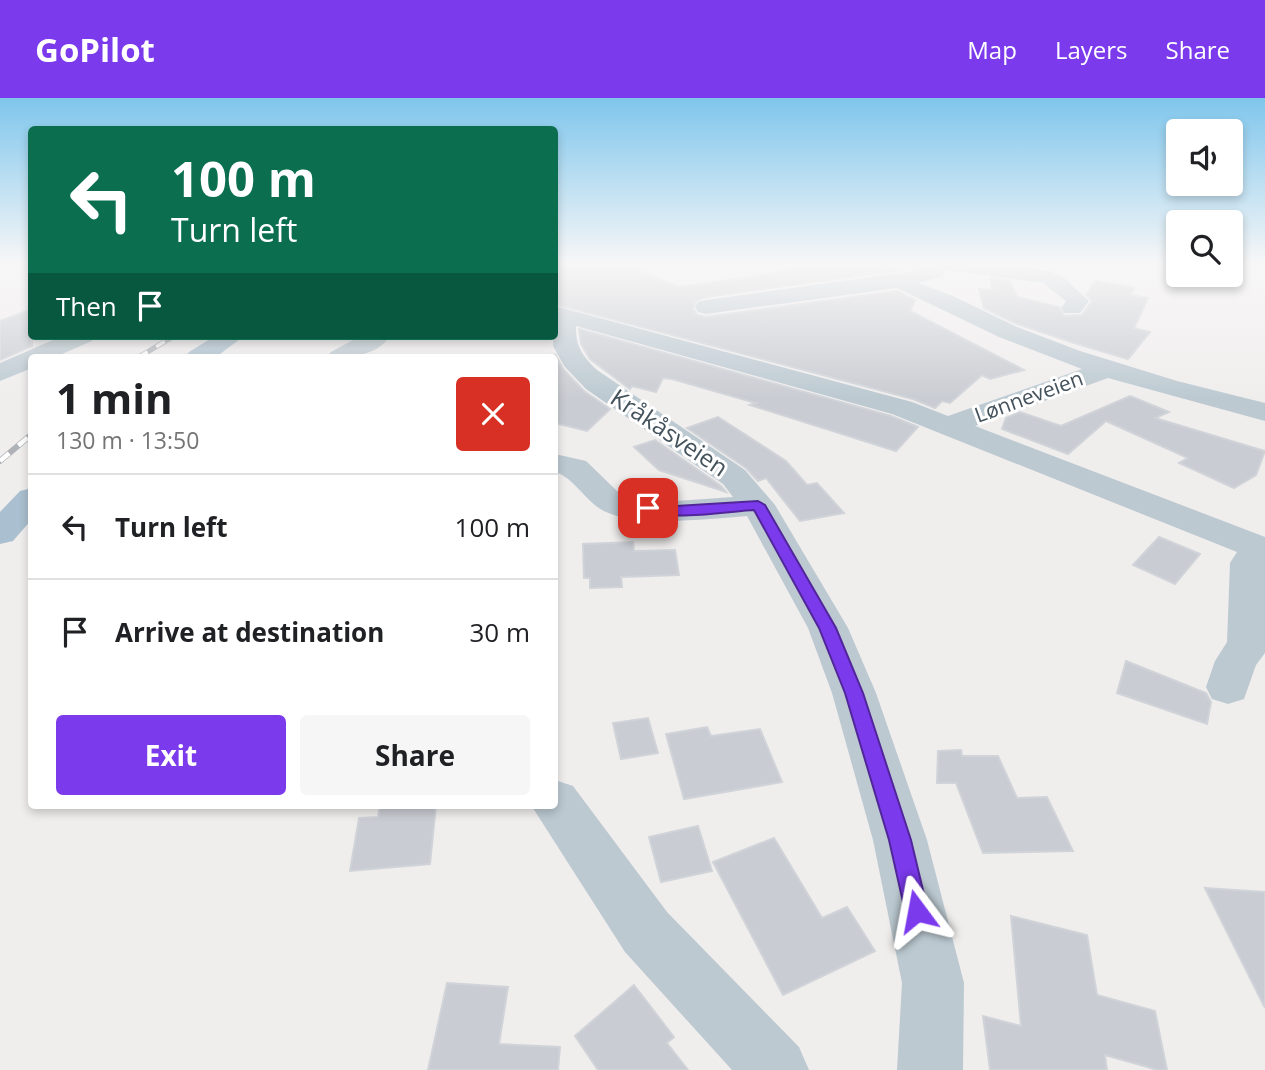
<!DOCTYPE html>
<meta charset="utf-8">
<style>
body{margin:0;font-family:"Open Sans",sans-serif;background:#f6f6f6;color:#202124;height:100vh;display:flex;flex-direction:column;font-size:26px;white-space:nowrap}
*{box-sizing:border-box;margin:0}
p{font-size:23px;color:#757577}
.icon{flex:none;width:38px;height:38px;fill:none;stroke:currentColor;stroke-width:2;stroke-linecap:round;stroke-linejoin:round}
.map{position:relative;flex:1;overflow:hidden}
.drawer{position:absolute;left:28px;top:256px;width:530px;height:455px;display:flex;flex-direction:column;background:#fff;border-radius:7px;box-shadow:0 4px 10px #0003}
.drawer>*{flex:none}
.guide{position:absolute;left:28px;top:28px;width:530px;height:214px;border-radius:7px;box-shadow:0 4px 10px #0003;background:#0b6e4f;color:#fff;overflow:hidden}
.buttons{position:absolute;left:1166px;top:21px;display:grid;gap:14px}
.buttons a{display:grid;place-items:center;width:77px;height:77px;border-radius:7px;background:#fff;box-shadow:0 4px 10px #0003;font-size:35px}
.pin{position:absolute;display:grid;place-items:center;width:60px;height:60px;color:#fff;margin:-30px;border-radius:14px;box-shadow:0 4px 10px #0006}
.me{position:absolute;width:77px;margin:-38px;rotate:347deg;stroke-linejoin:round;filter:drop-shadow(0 0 5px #0008)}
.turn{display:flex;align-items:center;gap:24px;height:147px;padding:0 28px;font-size:32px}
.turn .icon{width:91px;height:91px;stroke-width:2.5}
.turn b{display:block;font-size:49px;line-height:60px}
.then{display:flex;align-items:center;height:66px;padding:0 28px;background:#0003;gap:14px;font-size:26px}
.round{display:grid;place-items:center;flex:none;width:74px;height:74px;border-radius:7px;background:#f6f6f6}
.head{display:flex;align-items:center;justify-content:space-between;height:119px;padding:0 28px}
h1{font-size:42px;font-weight:700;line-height:52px}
.cta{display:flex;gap:14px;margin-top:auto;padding:14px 28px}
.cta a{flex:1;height:80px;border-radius:7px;background:#7c3aed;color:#fff;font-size:28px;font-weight:700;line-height:80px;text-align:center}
.cta a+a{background:#f6f6f6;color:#202124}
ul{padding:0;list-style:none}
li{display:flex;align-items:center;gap:21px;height:105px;padding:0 28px;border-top:2px solid #e0e0e0}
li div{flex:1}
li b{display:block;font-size:26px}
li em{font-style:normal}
header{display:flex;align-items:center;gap:42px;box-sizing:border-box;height:98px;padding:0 35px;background:#7c3aed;color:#fff}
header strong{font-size:33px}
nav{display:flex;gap:38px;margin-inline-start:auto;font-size:24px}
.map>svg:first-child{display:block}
.building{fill:#c9ccd2;stroke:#d0d4d9;stroke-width:2}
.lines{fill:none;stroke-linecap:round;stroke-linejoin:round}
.minor{fill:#bcc9d1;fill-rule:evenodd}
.major{fill:#aabfcf;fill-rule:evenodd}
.rail-far1-casing{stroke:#afb3b8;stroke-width:5}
.rail-casing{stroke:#afb3b8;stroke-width:6}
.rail-far1{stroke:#fff;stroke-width:3.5;stroke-dasharray:10;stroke-linecap:butt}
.rail{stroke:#fff;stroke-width:4.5;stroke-dasharray:12;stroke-linecap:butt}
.route{fill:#7c3aed;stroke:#51269a;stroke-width:2}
.labels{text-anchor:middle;stroke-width:6;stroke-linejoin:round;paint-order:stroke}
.far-street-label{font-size:21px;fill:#44525c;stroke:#fff}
.street-label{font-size:24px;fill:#44525c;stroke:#fff}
</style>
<header>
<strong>GoPilot</strong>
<nav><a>Map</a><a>Layers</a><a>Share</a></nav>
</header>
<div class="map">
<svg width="1265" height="972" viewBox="0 0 1265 972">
<rect width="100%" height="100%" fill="#f0eded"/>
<!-- building -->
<g class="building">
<path d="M555 165H623L678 189 746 180 820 165H876L900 172 706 199 696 203 693 210 697 217 706 219 897 193 915 202 910 213 1024 272 990 281 982 277 950 305 942 303 935 310 913 301 555 206Z"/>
<path d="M991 180 1010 183 1017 199 1059 209 1064 218 1082 217 1092 203 1086 197 1096 183 1135 190 1130 197 1148 200 1134 230 1150 234 1128 261 1074 245 1015 225 984 210 979 191 992 192Z"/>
<path d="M32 211V248L0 262V223Z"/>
<path d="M579 231 891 318 918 329 896 353 750 307 756 305 672 281 663 280 656 294 632 288 630 291 590 261 581 246Z"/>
<path d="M555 256 563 271 584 293 610 311 587 333 555 325Z"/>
<path d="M1130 298 1169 314 1155 320 1265 353 1256 377 1234 390 1179 365 1188 360 1106 323 1068 356 1002 331 1006 320 1020 314 1061 328Z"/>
<path d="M718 319 786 363 807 387 817 385 844 415 800 423 766 380 758 383 746 370 687 330Z"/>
<path d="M655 342 721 388 726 394 659 372 634 349Z"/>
<path d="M1159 439 1200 456 1175 486 1133 467Z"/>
<path d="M633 444 634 453 675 452 679 477 621 479 622 489 590 490V480H584L583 446Z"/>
<path d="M1126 563 1206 595 1211 604 1207 626 1117 595Z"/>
<path d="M648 620 658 655 621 661 613 625Z"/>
<path d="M707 629 711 638 760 631 782 684 684 701 666 636Z"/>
<path d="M961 652 962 658H998L1017 700 1047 699 1073 753 983 755 956 685H937L938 653Z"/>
<path d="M380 707H436L430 766 350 773 359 720 378 719Z"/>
<path d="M698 728 712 773 661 784 649 739Z"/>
<path d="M774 740 822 820 847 809 875 853 783 897 713 764Z"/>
<path d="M1205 790 1265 794V910Z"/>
<path d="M1011 818 1087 837 1097 897 1155 913 1167 972H1158L1105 957 1107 972H990L983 918 1021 928Z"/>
<path d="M447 885 508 889 499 946 560 949 558 972H428Z"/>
<path d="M634 887 674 939 667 945 688 972H598L575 938Z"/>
</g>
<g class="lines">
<!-- minor -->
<g class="minor">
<path d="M905 165H990L1049 173 1063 179 1089 203 1080 215H1064L1061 210 1066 203 1043 185 942 171 944 175 941 179 918 185 953 198 1017 229 1080 253 1177 283 1265 305V323L1108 280 975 328 1265 439V555L1256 567 1244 601 1228 606 1212 601 1206 589 1215 563 1227 544 1230 465 1237 454 892 316 576 228C575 248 583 259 597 272L745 372 775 407 848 530 876 595 927 742 964 885 963 972H897L902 885 873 742 832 595 808 530 747 418C710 421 638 429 606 414 586 405 575 380 555 374V356L586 363 617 393 628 398 676 403 733 399 723 386 586 291 565 269 553 248 555 208 912 304 948 318 1082 271 999 239 897 190 706 216 698 214 695 209 698 204 706 202 915 173Z"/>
<path d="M62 238H95L92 243 55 259H32V270L0 283V265Z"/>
<path d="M360 238H390C376 259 350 259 327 259L331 254Z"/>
<path d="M555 682 573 688 667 814 799 949 809 972H732L625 854 531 707H555Z"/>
</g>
<!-- major -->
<g class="major">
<path d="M215 238H244L216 259H185L189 254Z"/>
<path d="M32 390V421L13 443 0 446V414L20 393Z"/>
</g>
<defs>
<path id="rail-far1" d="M139 259 174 238"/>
<path id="rail" d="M0 363 32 336"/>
</defs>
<!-- rail-far1 casing -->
<use href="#rail-far1" class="rail-far1-casing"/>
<!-- rail casing -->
<use href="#rail" class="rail-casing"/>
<!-- rail-far1 -->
<use href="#rail-far1" class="rail-far1"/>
<!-- rail -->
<use href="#rail" class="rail"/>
</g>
<!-- sky -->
<linearGradient id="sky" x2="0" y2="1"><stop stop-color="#7fc6ec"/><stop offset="0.55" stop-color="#f8f7f7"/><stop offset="1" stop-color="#f8f7f7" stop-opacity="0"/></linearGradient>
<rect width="1265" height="301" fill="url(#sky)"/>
<!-- route -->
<path class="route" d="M758 403 765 407 836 530 863 595 911 742 928 813 925 822 917 825 908 822 905 813 889 742 845 595 819 530 754 412C730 413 658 425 641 410L648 406 676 408Z"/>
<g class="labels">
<!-- far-street labels -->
<g class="far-street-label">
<text transform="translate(1029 299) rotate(-20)" y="7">Lønneveien</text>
</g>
<!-- street labels -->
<g class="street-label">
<text transform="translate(669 335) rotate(34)" y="8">Kråkåsveien</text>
</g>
</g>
</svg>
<div class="buttons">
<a><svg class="icon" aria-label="sound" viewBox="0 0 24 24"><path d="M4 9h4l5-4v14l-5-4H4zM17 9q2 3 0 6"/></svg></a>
<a><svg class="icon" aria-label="search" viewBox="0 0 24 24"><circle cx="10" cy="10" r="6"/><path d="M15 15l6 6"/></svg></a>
</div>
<div class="pin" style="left:648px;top:410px;background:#d93025"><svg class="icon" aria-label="arrive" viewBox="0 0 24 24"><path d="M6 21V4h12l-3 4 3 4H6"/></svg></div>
<svg class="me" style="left:917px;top:813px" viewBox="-20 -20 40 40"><path d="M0-17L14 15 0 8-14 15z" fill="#7c3aed" stroke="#fff" stroke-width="4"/></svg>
<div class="guide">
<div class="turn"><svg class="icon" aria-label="left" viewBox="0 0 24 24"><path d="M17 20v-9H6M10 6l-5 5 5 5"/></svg><div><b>100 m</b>Turn left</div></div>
<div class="then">Then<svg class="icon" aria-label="arrive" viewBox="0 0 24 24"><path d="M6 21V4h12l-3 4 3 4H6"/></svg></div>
</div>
<section class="drawer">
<div class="head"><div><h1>1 min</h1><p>130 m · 13:50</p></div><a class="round" style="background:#d93025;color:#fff"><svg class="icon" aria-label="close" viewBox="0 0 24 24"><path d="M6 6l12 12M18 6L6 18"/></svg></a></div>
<ul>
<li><svg class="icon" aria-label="left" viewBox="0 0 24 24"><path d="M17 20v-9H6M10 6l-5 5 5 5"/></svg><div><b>Turn left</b></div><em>100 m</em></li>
<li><svg class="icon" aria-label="arrive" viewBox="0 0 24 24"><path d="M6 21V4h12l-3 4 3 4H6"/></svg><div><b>Arrive at destination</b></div><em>30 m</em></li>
</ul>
<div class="cta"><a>Exit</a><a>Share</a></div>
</section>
</div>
